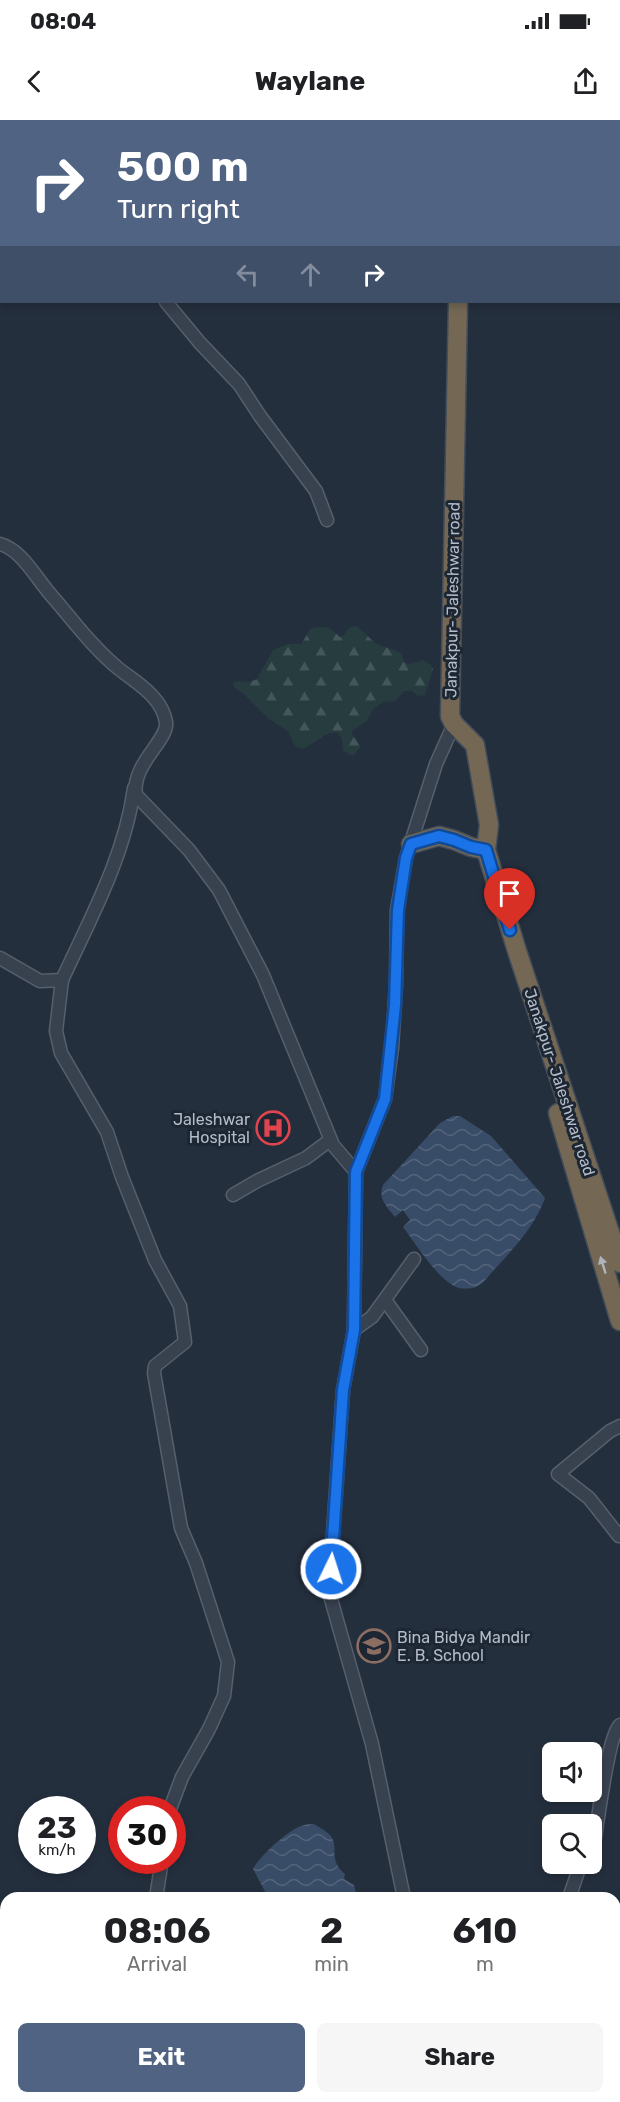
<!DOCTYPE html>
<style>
body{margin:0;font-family:Rubik,sans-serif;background:#f6f6f6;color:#202124;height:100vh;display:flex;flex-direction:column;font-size:22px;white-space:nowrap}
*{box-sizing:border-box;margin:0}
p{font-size:20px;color:#757577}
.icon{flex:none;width:33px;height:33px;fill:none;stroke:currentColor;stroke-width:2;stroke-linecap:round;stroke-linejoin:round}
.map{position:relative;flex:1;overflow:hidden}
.side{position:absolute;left:0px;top:1772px;width:621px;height:212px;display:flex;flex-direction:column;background:#fff;border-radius:18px 18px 0 0;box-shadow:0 3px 9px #0003}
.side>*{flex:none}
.top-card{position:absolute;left:0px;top:0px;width:621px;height:183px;box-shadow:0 3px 9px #0003;background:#506383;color:#fff;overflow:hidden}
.tools{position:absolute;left:542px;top:1622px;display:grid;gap:12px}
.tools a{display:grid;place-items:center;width:60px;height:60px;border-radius:9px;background:#fff;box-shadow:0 3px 9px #0003;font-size:30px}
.speed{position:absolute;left:18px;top:1676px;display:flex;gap:12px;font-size:30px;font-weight:700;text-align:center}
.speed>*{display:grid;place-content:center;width:78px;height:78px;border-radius:50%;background:#fff;box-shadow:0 3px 9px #0003;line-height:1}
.speed small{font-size:15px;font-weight:400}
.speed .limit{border:9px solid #d22;background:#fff;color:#111}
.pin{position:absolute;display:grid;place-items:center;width:51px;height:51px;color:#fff;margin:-62px -26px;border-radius:50% 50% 50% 0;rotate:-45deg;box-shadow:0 0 6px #0007}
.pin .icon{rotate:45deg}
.me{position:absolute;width:66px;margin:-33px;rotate:4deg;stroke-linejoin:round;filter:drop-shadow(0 0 4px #0008)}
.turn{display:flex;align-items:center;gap:21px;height:126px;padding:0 18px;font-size:27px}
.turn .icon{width:78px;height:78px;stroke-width:2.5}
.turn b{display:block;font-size:42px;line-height:51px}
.lanes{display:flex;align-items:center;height:57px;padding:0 18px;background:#0003;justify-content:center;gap:30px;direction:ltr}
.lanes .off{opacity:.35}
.eta{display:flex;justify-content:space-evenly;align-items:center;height:102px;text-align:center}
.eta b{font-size:36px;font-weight:700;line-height:42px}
.button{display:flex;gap:12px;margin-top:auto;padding:12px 18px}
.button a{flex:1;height:69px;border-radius:9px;background:#506383;color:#fff;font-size:24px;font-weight:700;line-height:69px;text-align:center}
.button a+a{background:#f6f6f6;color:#202124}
.status{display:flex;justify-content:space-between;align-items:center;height:42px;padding:0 30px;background:#fff;direction:ltr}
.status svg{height:16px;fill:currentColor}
header{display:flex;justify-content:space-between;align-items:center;height:78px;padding:0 18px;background:#fff;font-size:27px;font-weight:700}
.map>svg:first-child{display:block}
.forest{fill:url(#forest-firs)}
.water{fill:url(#water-waves)}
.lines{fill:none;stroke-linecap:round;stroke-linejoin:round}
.minor-casing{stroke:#565f6c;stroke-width:15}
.highway-casing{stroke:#434c59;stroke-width:21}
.minor{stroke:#38414e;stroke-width:12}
.highway{stroke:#746855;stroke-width:18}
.oneway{fill:#aeb4bd}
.route-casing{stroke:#114b97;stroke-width:15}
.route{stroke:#1a73e8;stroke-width:10}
.labels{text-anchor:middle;stroke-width:6;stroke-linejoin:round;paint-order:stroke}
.street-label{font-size:16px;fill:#b4bcc9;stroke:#1d2633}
.poi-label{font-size:16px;fill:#b4bcc9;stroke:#1d2633;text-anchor:end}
</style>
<div class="status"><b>08:04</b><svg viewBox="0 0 49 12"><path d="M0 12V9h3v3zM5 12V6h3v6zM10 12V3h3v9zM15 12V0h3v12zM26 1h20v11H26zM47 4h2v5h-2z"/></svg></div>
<header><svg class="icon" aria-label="back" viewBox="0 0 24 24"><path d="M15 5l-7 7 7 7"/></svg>Waylane<svg class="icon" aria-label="share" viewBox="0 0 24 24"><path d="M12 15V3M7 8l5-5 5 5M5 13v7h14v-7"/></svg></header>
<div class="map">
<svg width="620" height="1982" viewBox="0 0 620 1982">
<defs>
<pattern id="forest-firs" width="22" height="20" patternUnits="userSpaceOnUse" patternTransform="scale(1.5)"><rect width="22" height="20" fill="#263c3f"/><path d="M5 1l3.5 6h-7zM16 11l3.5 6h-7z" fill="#435659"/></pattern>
<pattern id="water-waves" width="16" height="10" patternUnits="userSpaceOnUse" patternTransform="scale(1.5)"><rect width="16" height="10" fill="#394c67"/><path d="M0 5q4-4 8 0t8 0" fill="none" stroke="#53647b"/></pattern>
</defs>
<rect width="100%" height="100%" fill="#242f3e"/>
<!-- forest -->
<path class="forest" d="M357 506 375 523 401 533 405 543 410 544 423 540 430 544 433 549 425 575 418 576 412 571H404L395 581 383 582 373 589 367 601 353 610 351 613 361 627 353 636 343 631 342 619 337 612C321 613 317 623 302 629L295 626 288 611 269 599 243 573 234 567 233 563 237 561 249 562 257 559 273 530 288 524H301C314 507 302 508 328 507L340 517 344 515 349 508Z"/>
<!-- water -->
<g class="water">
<path d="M453 996H460L491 1016 545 1078C535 1106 514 1128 494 1150 489 1155 484 1163 478 1166 473 1169 464 1169 459 1168 439 1162 416 1124 403 1107L410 1100 403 1090 395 1097C386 1086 378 1079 383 1065L440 1003Z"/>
<path d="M314 1704C319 1707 326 1711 330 1715 340 1727 327 1739 345 1754L344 1759 354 1765 357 1777H268L253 1749C260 1736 290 1708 304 1705 307 1704 311 1704 314 1704Z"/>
<path d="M22 1977H89L81 1982H25Z"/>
</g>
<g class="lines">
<defs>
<g id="minor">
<path d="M85 0V2"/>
<path d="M166 182 200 223 239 264 260 296 316 371 327 400"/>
<path d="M0 424C22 430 36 458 51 475 72 499 93 528 119 549 137 563 162 577 166 602 169 620 131 644 136 675L189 730 219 770 263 855 333 1025 356 1052"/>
<path d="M0 838 40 861 62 860 56 911 61 933 107 1012 122 1057 155 1140 180 1186 185 1222 155 1246 154 1253 181 1408 196 1443 228 1542 224 1576 209 1609 182 1657 170 1689"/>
<path d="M62 860C90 799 125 736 134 668"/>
<path d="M233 1075 257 1061 306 1038 330 1020"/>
<path d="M385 1180 421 1230"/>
<path d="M354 1210 372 1197 414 1139"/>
<path d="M619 1416 589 1378 558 1354 610 1311 620 1306"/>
<path d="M591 1727 594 1723C598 1703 608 1614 620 1605"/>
<path d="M156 1778 162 1740"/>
<path d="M404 1778 372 1624 329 1472 343 1270 354 1210 356 1052 385 979 392 928 396 864 397 790 406 738 436 644 454 604"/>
<path d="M569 1778 581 1743"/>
<path d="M0 1843 6 1849"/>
<path d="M198 1977 204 1982"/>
<path d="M446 1977 447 1982"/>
<path d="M133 1982 148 1977"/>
<path d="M457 1982 471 1977"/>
<path d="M524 1982H529"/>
</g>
<g id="highway">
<path d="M461 2V0"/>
<path d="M458 182 450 596 454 604 475 625 489 705 486 730 517 831 620 1143"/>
<path d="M411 724 439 716 454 720 471 727 486 730"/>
<path d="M558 993 620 1201"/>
</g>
</defs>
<!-- minor casing -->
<use href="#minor" class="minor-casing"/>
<!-- highway casing -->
<use href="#highway" class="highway-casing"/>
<!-- minor -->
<use href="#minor" class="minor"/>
<!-- highway -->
<use href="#highway" class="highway"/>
</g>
<!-- one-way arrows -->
<defs><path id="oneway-solid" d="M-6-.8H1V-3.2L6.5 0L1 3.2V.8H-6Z" transform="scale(1.5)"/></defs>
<use class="oneway" href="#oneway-solid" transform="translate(603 1145) rotate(-107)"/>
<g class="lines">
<defs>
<path id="route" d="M331 1449 343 1270 354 1210 356 1052 385 979 395 885 398 790 406 738 411 724 439 716 454 720 471 727 486 730 510 810"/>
</defs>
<!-- route casing -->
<use href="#route" class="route-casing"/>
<!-- route -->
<use href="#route" class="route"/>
</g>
<!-- icons -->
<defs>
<symbol id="hospital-ring" viewBox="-11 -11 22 22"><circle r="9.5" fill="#1d2633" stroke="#e0444e" stroke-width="1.5"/><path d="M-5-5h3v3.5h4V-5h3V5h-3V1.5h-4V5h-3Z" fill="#e0444e"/></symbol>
<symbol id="school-ring" viewBox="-11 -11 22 22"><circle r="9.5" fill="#1d2633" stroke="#8d6e63" stroke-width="1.5"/><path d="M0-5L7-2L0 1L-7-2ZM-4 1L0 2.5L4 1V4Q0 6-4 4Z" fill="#8d6e63"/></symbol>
</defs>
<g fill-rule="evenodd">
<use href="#hospital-ring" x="254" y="989" width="38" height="38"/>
<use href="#school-ring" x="355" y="1507" width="38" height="38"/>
</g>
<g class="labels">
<!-- street labels -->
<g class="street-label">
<text transform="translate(452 480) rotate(-89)" y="6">Janakpur- Jaleshwar road</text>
<text transform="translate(560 962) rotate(72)" y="6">Janakpur- Jaleshwar road</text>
</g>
<!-- poi labels -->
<g class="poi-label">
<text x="250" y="1005">Jaleshwar<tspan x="250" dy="18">Hospital</tspan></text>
<text x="397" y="1523" text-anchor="start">Bina Bidya Mandir<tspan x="397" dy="18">E. B. School</tspan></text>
</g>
</g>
</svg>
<div class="tools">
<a><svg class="icon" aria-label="sound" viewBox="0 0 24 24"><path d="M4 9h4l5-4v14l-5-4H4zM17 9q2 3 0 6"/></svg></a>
<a><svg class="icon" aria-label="search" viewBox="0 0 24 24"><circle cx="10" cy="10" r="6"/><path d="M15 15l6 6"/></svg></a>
</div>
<div class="speed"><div>23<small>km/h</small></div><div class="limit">30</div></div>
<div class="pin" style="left:510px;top:810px;background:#d93025"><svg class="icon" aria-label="arrive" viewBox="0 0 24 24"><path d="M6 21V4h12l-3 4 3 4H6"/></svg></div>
<svg class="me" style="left:331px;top:1449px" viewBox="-20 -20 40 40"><circle r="17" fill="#1a73e8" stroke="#fff" stroke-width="3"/><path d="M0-11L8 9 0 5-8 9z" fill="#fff"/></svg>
<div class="top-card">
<div class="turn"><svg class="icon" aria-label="right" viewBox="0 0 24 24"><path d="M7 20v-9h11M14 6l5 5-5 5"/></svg><div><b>500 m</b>Turn right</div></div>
<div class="lanes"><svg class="icon off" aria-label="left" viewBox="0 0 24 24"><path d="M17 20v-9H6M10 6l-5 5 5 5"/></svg><svg class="icon off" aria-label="ahead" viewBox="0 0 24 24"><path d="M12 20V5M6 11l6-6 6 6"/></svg><svg class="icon" aria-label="right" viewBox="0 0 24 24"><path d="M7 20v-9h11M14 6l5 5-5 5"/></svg></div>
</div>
<section class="side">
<div class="eta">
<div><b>08:06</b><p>Arrival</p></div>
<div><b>2</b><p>min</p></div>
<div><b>610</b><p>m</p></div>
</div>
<div class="button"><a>Exit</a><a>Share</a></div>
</section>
</div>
